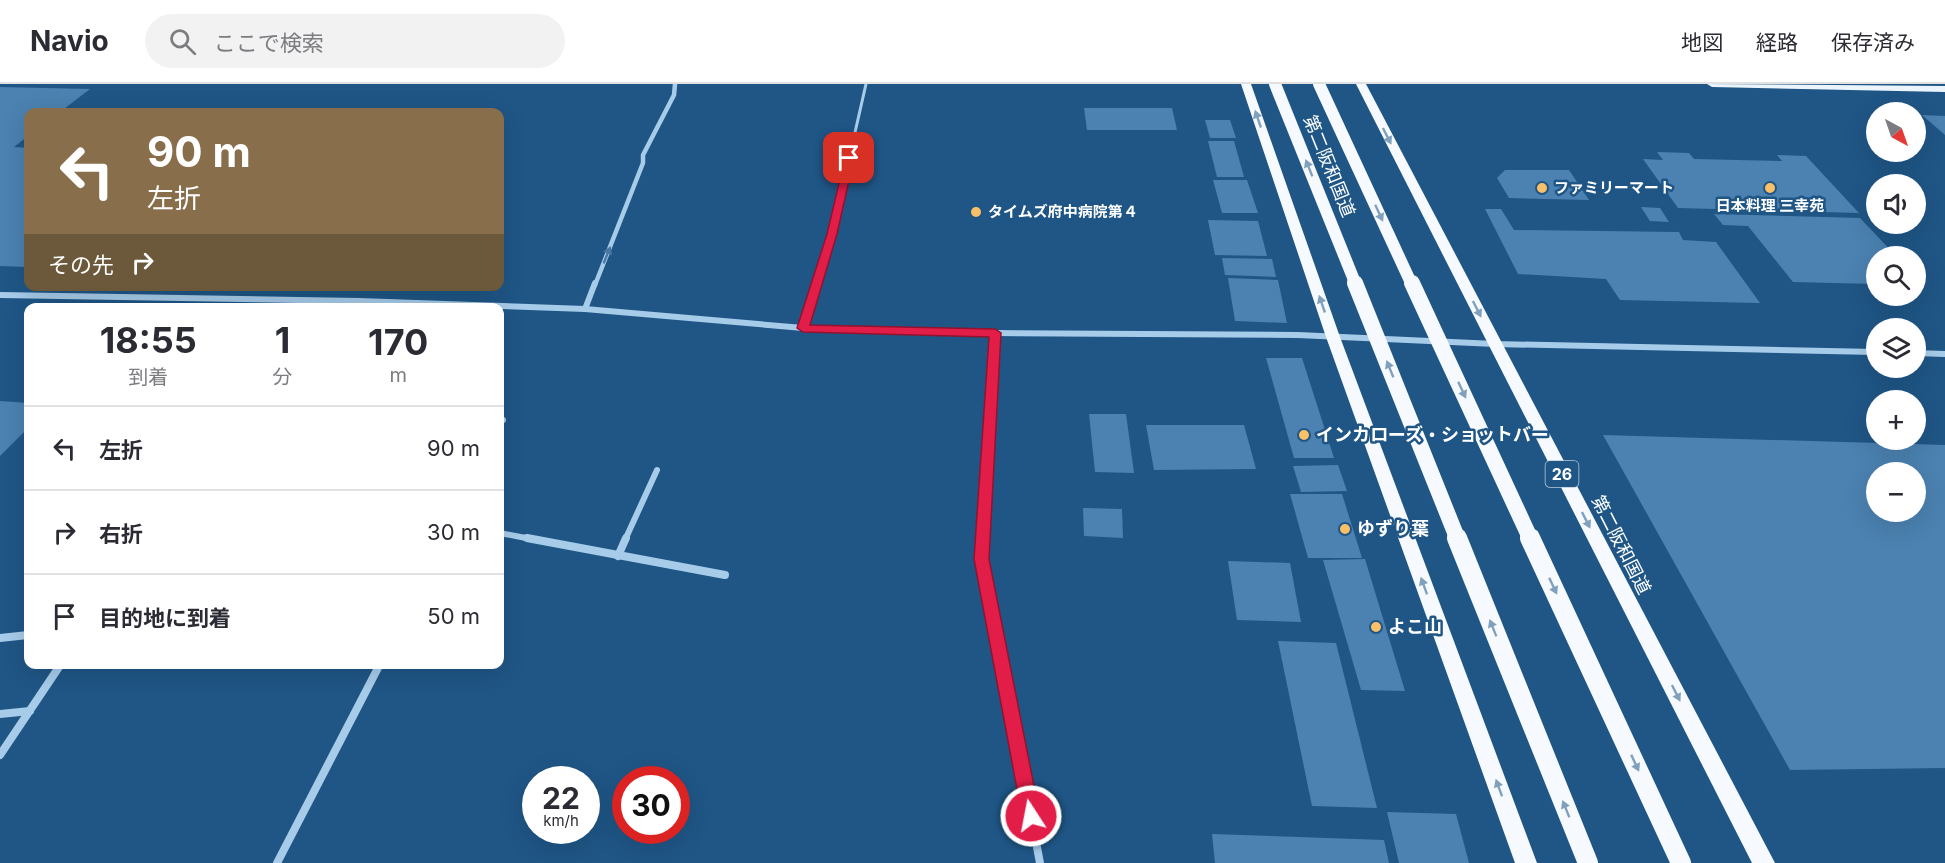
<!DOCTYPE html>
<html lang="ja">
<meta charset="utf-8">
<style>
body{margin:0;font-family:Inter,"Noto Sans JP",sans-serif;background:#f2f2f3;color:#2b2b33;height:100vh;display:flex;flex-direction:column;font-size:22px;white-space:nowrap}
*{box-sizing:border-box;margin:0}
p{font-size:20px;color:#7c7c81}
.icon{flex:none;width:33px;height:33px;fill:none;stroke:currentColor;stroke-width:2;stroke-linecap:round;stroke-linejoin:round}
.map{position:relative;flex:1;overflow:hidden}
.drawer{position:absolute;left:24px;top:219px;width:480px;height:366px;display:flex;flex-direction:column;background:#fff;border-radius:12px;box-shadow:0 6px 24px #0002}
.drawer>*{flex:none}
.hud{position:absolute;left:24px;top:24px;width:480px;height:183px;border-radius:12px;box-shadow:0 6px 24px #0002;background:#886e4a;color:#fff;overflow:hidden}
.needle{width:39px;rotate:140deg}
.buttons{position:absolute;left:1866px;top:18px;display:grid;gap:12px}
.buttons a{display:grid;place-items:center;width:60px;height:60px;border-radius:50%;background:#fff;box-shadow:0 6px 24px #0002;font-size:30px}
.speed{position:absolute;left:522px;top:682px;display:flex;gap:12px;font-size:30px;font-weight:700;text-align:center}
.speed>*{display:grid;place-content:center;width:78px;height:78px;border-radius:50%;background:#fff;box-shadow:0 6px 24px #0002;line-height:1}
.speed small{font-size:15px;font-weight:400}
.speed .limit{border:9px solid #d22;background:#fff;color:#111}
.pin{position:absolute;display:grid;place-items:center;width:51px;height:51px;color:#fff;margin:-26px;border-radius:12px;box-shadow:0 3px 9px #0006}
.me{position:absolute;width:66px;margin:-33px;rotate:349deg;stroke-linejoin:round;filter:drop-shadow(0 0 4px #0008)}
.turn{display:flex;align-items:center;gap:21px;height:126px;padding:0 24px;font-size:27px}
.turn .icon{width:78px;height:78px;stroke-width:2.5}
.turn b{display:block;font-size:42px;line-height:51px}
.then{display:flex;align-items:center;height:57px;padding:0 24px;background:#0003;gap:12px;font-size:22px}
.eta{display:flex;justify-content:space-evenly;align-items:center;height:102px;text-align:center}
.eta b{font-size:36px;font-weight:700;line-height:42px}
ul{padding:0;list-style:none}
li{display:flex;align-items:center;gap:18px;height:84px;padding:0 24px;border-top:2px solid #e1e1e2}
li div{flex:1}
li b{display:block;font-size:22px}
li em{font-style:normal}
header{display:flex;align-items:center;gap:36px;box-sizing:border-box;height:84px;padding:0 30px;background:#fff;border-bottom:2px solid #e1e1e2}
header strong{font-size:28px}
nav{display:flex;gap:33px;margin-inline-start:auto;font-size:21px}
.search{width:420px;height:54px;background:#f2f2f3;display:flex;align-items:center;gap:15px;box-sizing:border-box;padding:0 21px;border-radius:33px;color:#7c7c81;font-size:22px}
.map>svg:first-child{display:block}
.building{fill:#4b82b1;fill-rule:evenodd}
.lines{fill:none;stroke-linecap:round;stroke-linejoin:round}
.service-far1{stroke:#a7ccea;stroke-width:3}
.service{stroke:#a7ccea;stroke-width:4.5}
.minor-far2{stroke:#a7ccea;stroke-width:4.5}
.minor-far1{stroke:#a7ccea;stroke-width:6}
.minor{stroke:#a7ccea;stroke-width:8}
.primary{fill:#ecf5fe;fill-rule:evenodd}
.trunk{fill:#f6fafe;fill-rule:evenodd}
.trunk-bridge-far2{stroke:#f6fafe;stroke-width:12}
.trunk-bridge-far1{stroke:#f6fafe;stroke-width:16}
.trunk-bridge{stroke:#f6fafe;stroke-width:20}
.oneway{fill:#80a0bc}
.oneway2{fill:#4879a4}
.route{fill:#e11d48;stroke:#92132f;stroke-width:1.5}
.poi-dot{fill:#f9c067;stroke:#1f5686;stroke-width:2}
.labels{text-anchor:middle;stroke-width:5;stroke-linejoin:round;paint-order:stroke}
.far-poi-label{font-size:15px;font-weight:bold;fill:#fff;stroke:#1f5686;text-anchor:start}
.shield{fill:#1f5686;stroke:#bcccdb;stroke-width:1.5}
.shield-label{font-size:16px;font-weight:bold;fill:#fff}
.street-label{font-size:18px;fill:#fff;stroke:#1f5686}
.poi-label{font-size:18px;font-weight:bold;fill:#fff;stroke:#1f5686;text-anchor:start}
</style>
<header>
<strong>Navio</strong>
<div class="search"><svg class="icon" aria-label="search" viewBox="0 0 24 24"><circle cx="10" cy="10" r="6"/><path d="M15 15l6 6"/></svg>ここで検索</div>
<nav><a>地図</a><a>経路</a><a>保存済み</a></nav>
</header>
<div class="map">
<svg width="1945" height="779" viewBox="0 0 1945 779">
<rect width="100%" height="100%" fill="#1f5686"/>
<!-- building -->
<g class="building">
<path d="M0 3 90 5 60 28H28V52L14 63 28 64V183L0 182Z"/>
<path d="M1084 24H1172L1177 46H1087Z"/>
<path d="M1922 31 1945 32V51Z"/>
<path d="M1205 36H1230L1236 54H1210Z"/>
<path d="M1208 57H1234L1244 93H1217Z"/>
<path d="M1657 68 1689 69 1694 75 1782 77 1777 71 1806 72 1859 129 1678 124 1643 75 1663 76Z"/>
<path d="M1505 86H1569L1589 116 1509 114 1497 94Z"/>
<path d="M1213 96H1247L1258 129H1222Z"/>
<path d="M1641 123 1660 124 1669 138 1650 137Z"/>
<path d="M1485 125H1501L1514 146 1679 148 1683 156 1716 158 1760 219 1620 216 1606 195 1518 190Z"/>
<path d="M1714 130 1860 134 1896 172H1876V200L1793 198 1748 142 1723 141Z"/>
<path d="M1208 136 1258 137 1267 172 1215 171Z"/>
<path d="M1222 174 1272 175 1276 193 1225 191Z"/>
<path d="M1228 194 1278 196 1287 239 1235 237Z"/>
<path d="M1266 274H1302L1334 374H1294Z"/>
<path d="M0 317 28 319 26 327H28V344L0 372Z"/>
<path d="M1089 330H1126L1134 389 1095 388Z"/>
<path d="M1146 341H1244L1256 385 1154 386Z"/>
<path d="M1603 351 1945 361V684L1790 686ZM1876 388H1916V428H1876Z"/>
<path d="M1338 381 1347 407 1301 408 1293 382Z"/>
<path d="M1290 410H1342L1362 474H1308Z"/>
<path d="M1083 424 1122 425 1123 454 1084 452Z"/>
<path d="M1365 475 1405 607 1361 606 1323 476Z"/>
<path d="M1228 477 1290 479 1301 538 1237 536Z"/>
<path d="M1278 557 1336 559 1377 724 1312 722Z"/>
<path d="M1387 728 1456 730 1469 779H1399Z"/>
<path d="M1212 750 1384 756 1389 779H1215Z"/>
</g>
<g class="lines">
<!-- service-far1 -->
<path class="service-far1" d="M816 201 832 150 866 0"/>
<!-- service -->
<path class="service" d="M803 244 817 199"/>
<!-- minor-far2 -->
<path class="minor-far2" d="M595 201 643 79V71L674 11 675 0"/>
<!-- minor-far1 -->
<g class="minor-far1">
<path d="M0 211 359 217 585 225 803 244 995 249 1298 251 1495 260 1876 268"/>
<path d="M585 225 595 199"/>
<path d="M1916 269 1945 270"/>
<path d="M500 336H503"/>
<path d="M500 449 536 456"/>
<path d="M625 456 657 386"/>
<path d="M983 456 995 249"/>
</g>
<!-- minor -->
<g class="minor">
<path d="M527 454 725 491"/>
<path d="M983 454 982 475 1040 779"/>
<path d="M618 472 626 454"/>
<path d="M0 554 28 551"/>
<path d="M0 630 30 627"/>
<path d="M0 671 61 580"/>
<path d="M277 779 380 580"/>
</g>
<!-- primary -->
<path class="primary" d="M1707 0 1945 2V8L1712 3Z"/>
<!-- trunk -->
<g class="trunk">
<path d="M1241 0H1251L1340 253 1537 779H1515L1326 253Z"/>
<path d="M1356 0H1366L1775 779H1752Z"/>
</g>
<!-- trunk-bridge-far2 -->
<g class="trunk-bridge-far2">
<path d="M1275 0 1356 201"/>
<path d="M1319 0 1412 201"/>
</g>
<!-- trunk-bridge-far1 -->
<g class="trunk-bridge-far1">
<path d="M1355 199 1458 456"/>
<path d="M1412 199 1531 456"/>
</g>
<!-- trunk-bridge -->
<g class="trunk-bridge">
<path d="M1457 454 1588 779"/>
<path d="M1530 454 1681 779"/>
</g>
</g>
<!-- one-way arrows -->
<defs><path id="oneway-solid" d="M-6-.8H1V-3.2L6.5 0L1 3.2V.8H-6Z" transform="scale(1.5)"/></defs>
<g class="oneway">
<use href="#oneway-solid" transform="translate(1258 35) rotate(-109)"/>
<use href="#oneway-solid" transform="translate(1387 52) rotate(63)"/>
<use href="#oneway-solid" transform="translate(1309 84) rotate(-112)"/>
<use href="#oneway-solid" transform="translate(1379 129) rotate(65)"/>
<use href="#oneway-solid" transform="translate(1322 220) rotate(-109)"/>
<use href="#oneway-solid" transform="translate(1477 225) rotate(63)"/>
<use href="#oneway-solid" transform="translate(1390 285) rotate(-112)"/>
<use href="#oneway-solid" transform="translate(1462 306) rotate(65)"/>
<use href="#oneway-solid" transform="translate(1586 436) rotate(63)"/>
<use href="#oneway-solid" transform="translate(1424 502) rotate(-110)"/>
<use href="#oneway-solid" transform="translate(1553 502) rotate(65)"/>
<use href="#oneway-solid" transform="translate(1493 544) rotate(-112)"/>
<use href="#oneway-solid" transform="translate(1676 609) rotate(63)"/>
<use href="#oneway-solid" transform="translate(1635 679) rotate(65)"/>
<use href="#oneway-solid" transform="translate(1499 704) rotate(-110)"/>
<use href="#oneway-solid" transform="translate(1566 725) rotate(-112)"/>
</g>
<use class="oneway2" href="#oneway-solid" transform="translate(607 171) rotate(-68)"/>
<!-- route -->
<path class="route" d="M849 71 854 74 837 150 810 241 995 245 1001 249 989 475 1040 732 1038 738 1031 741 1025 738 1022 732 974 475 989 253 803 248 797 244 827 150 845 74Z"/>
<!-- markers -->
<g class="poi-dot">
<circle cx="1542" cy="104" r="6"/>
<circle cx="1770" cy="104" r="6"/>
<circle cx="976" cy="128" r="6"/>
<circle cx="1304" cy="351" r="6"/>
<circle cx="1345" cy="445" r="6"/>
<circle cx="1376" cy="543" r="6"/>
</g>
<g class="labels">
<!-- far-poi labels -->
<g class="far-poi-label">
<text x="1554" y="109">ファミリーマート</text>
<text x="1770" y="127" text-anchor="middle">日本料理 三幸苑</text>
<text x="988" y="133">タイムズ府中病院第４</text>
</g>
<!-- shield labels -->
<rect class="shield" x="1545.5" y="377" width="33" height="26" rx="4.5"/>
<g class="shield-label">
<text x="1562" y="396">26</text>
</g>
<!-- street labels -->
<g class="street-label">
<text transform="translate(1329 82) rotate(68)" y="6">第二阪和国道</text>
<text transform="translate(1621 461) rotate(63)" y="6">第二阪和国道</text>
</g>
<!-- poi labels -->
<g class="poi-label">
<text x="1316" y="357">インカローズ・ショットバー</text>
<text x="1357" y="451">ゆずり葉</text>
<text x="1388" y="549">よこ山</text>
</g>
</g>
</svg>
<div class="buttons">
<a><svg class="needle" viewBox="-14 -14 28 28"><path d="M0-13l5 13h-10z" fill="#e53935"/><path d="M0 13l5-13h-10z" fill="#7c7c81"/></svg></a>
<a><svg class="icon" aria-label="sound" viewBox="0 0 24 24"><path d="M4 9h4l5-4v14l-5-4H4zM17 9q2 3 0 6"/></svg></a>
<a><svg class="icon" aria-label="search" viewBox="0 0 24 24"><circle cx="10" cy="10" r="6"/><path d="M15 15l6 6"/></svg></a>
<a><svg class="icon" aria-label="layers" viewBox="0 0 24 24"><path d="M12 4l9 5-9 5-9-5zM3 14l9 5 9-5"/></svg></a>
<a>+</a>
<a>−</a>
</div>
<div class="speed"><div>22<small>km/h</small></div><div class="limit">30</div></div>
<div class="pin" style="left:849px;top:74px;background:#d93025"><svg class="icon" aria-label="arrive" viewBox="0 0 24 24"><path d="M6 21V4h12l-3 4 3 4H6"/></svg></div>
<svg class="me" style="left:1031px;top:732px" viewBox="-20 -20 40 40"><circle r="17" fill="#e11d48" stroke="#fff" stroke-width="3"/><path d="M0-11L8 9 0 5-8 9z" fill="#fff"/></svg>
<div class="hud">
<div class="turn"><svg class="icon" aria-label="left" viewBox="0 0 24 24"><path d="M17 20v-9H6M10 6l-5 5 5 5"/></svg><div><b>90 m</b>左折</div></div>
<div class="then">その先<svg class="icon" aria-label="right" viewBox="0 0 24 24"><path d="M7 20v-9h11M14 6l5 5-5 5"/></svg></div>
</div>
<section class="drawer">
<div class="eta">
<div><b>18:55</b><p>到着</p></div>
<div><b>1</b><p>分</p></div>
<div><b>170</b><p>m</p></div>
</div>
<ul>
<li><svg class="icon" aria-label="left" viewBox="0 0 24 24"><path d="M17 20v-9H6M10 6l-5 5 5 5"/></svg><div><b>左折</b></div><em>90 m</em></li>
<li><svg class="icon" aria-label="right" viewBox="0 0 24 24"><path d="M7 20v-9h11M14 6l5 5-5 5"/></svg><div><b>右折</b></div><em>30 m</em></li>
<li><svg class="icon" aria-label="arrive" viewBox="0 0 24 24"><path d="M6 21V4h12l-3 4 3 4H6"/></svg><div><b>目的地に到着</b></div><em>50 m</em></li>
</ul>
</section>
</div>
